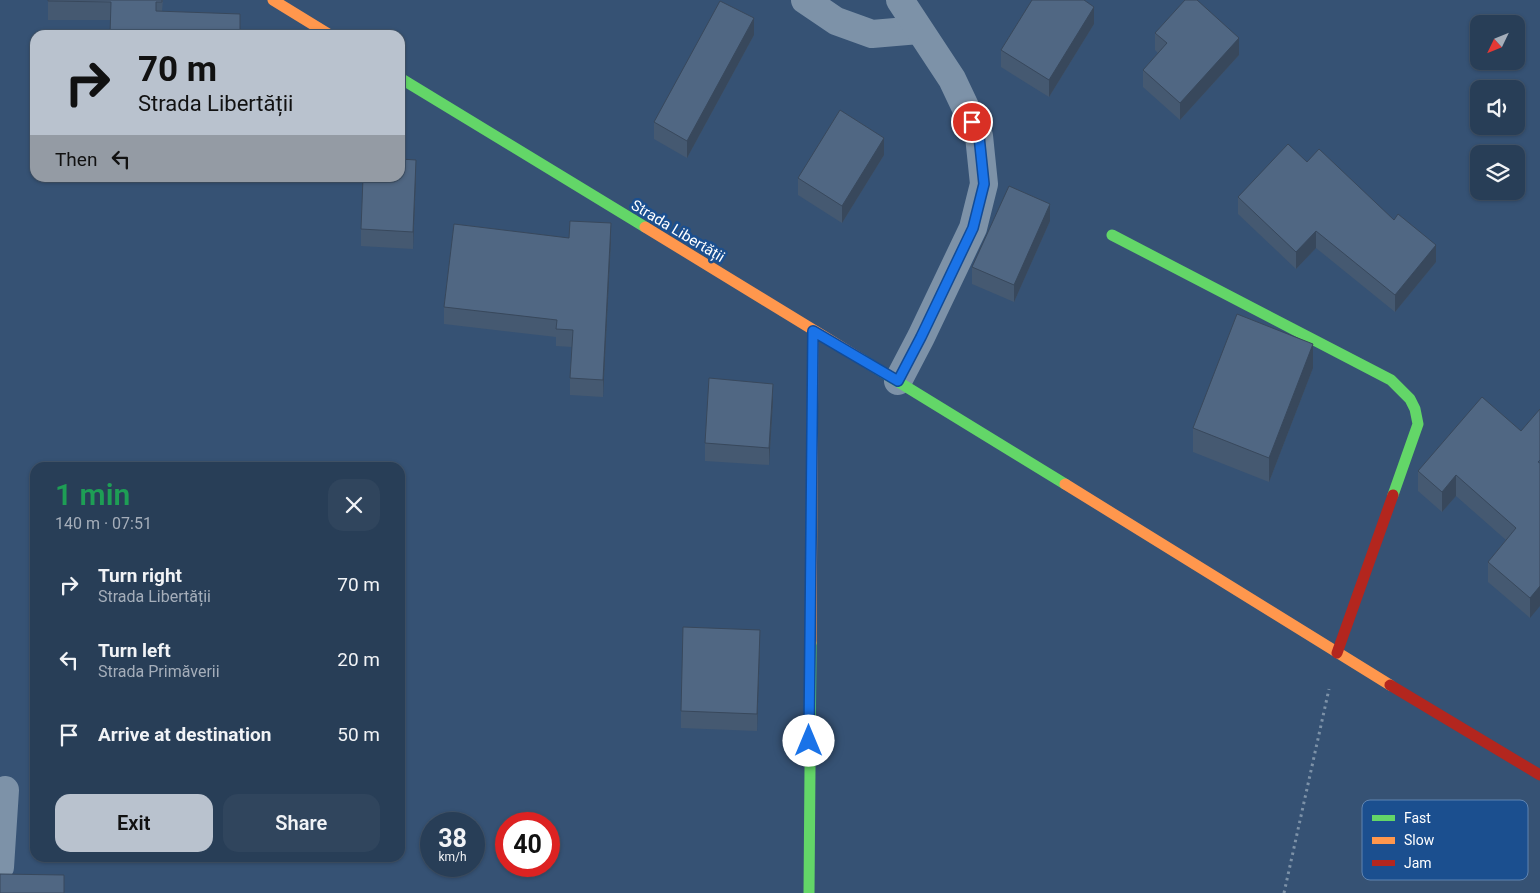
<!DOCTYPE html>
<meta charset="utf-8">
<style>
body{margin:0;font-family:Roboto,sans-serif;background:#30455d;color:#f1f3f6;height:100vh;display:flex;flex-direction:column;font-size:19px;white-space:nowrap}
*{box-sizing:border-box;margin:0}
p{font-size:16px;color:#a5aeba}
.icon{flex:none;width:28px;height:28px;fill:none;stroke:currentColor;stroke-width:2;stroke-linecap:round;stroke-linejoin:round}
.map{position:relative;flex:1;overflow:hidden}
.sheet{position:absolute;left:30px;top:462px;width:375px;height:400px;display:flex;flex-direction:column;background:#283e57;border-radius:15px;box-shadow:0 1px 4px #0004,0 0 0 1px #44576d}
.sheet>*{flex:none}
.top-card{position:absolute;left:30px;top:30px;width:375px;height:152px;border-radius:15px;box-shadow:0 1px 4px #0004,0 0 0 1px #44576d;background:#b9c2ce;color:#111;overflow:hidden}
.needle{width:32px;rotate:227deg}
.fabs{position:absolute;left:1470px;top:15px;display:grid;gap:10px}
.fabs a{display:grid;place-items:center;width:55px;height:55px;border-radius:10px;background:#283e57;box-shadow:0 1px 4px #0004,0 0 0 1px #44576d;font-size:25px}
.speed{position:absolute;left:420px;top:812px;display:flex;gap:10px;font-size:25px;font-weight:700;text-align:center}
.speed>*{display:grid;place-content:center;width:65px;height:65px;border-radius:50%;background:#283e57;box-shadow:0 1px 4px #0004,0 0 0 1px #44576d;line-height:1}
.speed small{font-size:12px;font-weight:400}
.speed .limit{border:8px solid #d22;background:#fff;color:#111}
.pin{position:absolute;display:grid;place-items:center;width:42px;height:42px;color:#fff;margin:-21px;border:2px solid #fff;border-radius:50%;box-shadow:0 1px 5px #0007}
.me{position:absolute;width:55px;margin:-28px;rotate:0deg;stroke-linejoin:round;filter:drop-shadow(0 0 4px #0008)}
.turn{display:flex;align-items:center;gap:18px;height:105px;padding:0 25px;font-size:22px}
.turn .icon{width:65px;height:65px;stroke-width:2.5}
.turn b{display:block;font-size:35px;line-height:42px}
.then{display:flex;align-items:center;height:48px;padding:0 25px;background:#0003;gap:10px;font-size:19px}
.round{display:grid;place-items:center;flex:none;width:52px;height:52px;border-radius:15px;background:#30455d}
.head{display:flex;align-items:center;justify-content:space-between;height:85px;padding:0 25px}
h1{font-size:30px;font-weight:600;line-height:38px;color:#1e9e55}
.cta{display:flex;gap:10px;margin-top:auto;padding:10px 25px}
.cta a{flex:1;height:58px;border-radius:15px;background:#b9c2ce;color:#111;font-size:20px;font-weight:600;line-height:58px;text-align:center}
.cta a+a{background:#30455d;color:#f1f3f6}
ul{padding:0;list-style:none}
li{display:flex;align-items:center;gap:15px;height:75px;padding:0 25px}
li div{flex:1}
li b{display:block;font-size:19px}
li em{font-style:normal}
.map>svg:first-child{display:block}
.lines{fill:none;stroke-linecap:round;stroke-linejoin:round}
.path{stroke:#7d92a8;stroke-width:3;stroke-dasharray:2.5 4;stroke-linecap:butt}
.street{stroke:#7d92a8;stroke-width:28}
.fast{stroke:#63d668;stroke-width:11}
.slow{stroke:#ff974d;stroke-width:11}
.jam{stroke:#b3261e;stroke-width:11}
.wall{fill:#455971}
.shaded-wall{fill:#38485c}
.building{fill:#506783;stroke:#38485c}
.route-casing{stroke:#114b97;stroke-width:12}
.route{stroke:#1a73e8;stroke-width:9}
.labels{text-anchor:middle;stroke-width:5;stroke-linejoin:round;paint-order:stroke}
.street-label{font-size:15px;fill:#fff;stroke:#1b4f8f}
.key{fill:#1b4f8f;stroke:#5f84b1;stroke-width:1}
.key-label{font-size:14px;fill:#fff}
</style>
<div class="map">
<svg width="1540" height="893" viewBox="0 0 1540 893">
<rect width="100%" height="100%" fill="#365274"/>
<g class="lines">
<!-- path -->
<path class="path" d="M1284 893 1329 689"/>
<!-- street -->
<g class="street">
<path d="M805 0 836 21 872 34 919 30"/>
<path d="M898 381 921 337 973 228 984 184 979 136 952 79 900 0"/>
<path d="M0 867 5 790"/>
</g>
<!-- fast -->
<g class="fast">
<path d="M400 78 645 227"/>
<path d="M1112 235 1391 380 1410 399 1415 409 1418 424 1393 495"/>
<path d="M861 359 1065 484"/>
<path d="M809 893 811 643"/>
</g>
<!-- slow -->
<g class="slow">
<path d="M273 0 330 35"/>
<path d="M645 227 861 359"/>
<path d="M1065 484 1390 685"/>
<path d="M811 643 813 331"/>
</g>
<!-- jam -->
<g class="jam">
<path d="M1337 653 1393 495"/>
<path d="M1390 685 1540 775"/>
</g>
</g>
<!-- wall -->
<g class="wall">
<path d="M48 0H163L162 11 240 14V35H110V20H48Z"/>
<path d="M1094 24 1049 97 1001 67V50Z"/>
<path d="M1155 33 1239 55 1180 120 1143 87V70L1158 53 1155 50Z"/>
<path d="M754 35 687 158 654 139V122Z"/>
<path d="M884 155 842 223 798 195V178Z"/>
<path d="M1307 162 1436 262 1395 312 1316 248 1296 269 1238 214V197Z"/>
<path d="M416 177 413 249 361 246V229Z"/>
<path d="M267 178H310V181L267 180Z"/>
<path d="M1050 221 1014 302 972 284V267Z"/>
<path d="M569 238 611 240 603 397 570 395V378L572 347 556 346V337L444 324V307Z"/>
<path d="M1313 368 1269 482 1193 452V428Z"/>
<path d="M773 401 769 465 705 461V443Z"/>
<path d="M1540 409 1530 618 1488 582V562L1506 540 1456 496 1442 512 1418 491V471L1521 431Z"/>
<path d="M760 647 757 731 681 728V711Z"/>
</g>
<!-- shaded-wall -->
<g class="shaded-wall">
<path d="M1094 7V24L1049 97V80Z"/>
<path d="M754 18V35L687 158V141Z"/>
<path d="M1239 38V55L1180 120V103Z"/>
<path d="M884 138V155L842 223V206Z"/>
<path d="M416 160V177L413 249V232Z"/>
<path d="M1050 204V221L1014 302V285Z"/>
<path d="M611 223V240L603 397V380Z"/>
<path d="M1316 231V248L1296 269V252Z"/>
<path d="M1436 245V262L1395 312V295Z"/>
<path d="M1313 344V368L1269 482V458Z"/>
<path d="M773 384V401L769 465V448Z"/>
<path d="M1456 475V496L1442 512V492Z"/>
<path d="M1540 586V606L1530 618V598Z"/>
<path d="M760 630V647L757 731V714Z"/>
</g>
<!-- building -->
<g class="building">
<path d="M48 0H162V2H156V11L240 14V35H110L111 2 48 1Z"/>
<path d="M1032 0H1084L1094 7 1049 80 1001 50Z"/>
<path d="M1185 0H1197L1239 38 1180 103 1143 70 1167 43 1155 33Z"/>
<path d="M720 1 754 18 687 141 654 122Z"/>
<path d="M840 110 884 138 842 206 798 178Z"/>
<path d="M1288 144 1307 162 1319 149 1394 220 1398 214 1436 245 1395 295 1316 231 1296 252 1238 197Z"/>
<path d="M400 159 416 160 413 232 361 229 363 178H400Z"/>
<path d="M1009 186 1050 204 1014 285 972 267Z"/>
<path d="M570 221 611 223 603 380 570 378 573 330 556 329 557 320 444 307 454 224 569 238Z"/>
<path d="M1237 314 1313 344 1269 458 1193 428Z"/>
<path d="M709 378 773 384 769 448 705 443Z"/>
<path d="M1482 397 1521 431 1540 409V460L1538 462 1540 463V586L1530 598 1488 562 1516 528 1456 475 1442 492 1418 471Z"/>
<path d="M683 627 760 630 757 714 681 711Z"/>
<path d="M0 874 64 875V893H0Z"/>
</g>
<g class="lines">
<defs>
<path id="route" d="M809 741 813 331 898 381 921 337 973 228 984 184 979 136 972 122"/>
</defs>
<!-- route casing -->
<use href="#route" class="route-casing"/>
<!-- route -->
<use href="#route" class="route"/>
</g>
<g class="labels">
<!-- street labels -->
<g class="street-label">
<text transform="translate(678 231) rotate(31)" y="5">Strada Libertății</text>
</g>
</g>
<!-- legend -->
<rect x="1362" y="800" width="166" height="80" rx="8" class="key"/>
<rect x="1372" y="815" width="23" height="6" fill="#63d668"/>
<rect x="1372" y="837" width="23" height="7" fill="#ff974d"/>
<rect x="1372" y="860" width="23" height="6" fill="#b3261e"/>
<g class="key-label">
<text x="1404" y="823">Fast</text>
<text x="1404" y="845">Slow</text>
<text x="1404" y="868">Jam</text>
</g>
</svg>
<div class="fabs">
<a><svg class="needle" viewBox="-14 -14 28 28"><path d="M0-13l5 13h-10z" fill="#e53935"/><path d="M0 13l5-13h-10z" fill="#a5aeba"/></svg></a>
<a><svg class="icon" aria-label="sound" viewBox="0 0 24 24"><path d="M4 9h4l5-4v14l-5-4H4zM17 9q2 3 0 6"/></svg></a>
<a><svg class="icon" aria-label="layers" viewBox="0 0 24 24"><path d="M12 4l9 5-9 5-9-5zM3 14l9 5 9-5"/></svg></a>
</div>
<div class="speed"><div>38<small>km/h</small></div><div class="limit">40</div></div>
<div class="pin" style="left:972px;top:122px;background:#d93025"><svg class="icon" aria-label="arrive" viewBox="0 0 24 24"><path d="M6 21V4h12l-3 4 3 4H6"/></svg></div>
<svg class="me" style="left:809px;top:741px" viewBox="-20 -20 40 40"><circle r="19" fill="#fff"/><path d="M0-13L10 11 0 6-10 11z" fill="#1a73e8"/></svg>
<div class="top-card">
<div class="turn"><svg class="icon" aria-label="right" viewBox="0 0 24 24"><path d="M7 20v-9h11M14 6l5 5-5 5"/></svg><div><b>70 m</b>Strada Libertății</div></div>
<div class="then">Then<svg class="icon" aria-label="left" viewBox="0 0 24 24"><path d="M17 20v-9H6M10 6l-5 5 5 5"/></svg></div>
</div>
<section class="sheet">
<div class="head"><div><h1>1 min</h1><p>140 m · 07:51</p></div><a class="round"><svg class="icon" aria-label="close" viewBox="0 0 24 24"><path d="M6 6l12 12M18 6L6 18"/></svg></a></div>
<ul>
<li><svg class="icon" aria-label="right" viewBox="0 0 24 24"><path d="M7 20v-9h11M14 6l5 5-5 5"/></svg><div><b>Turn right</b><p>Strada Libertății</p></div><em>70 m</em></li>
<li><svg class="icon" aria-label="left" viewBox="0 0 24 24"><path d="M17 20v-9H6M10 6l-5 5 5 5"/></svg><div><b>Turn left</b><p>Strada Primăverii</p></div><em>20 m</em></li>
<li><svg class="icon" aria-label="arrive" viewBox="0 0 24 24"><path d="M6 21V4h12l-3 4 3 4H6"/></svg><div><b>Arrive at destination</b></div><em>50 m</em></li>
</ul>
<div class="cta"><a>Exit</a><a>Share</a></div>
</section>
</div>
